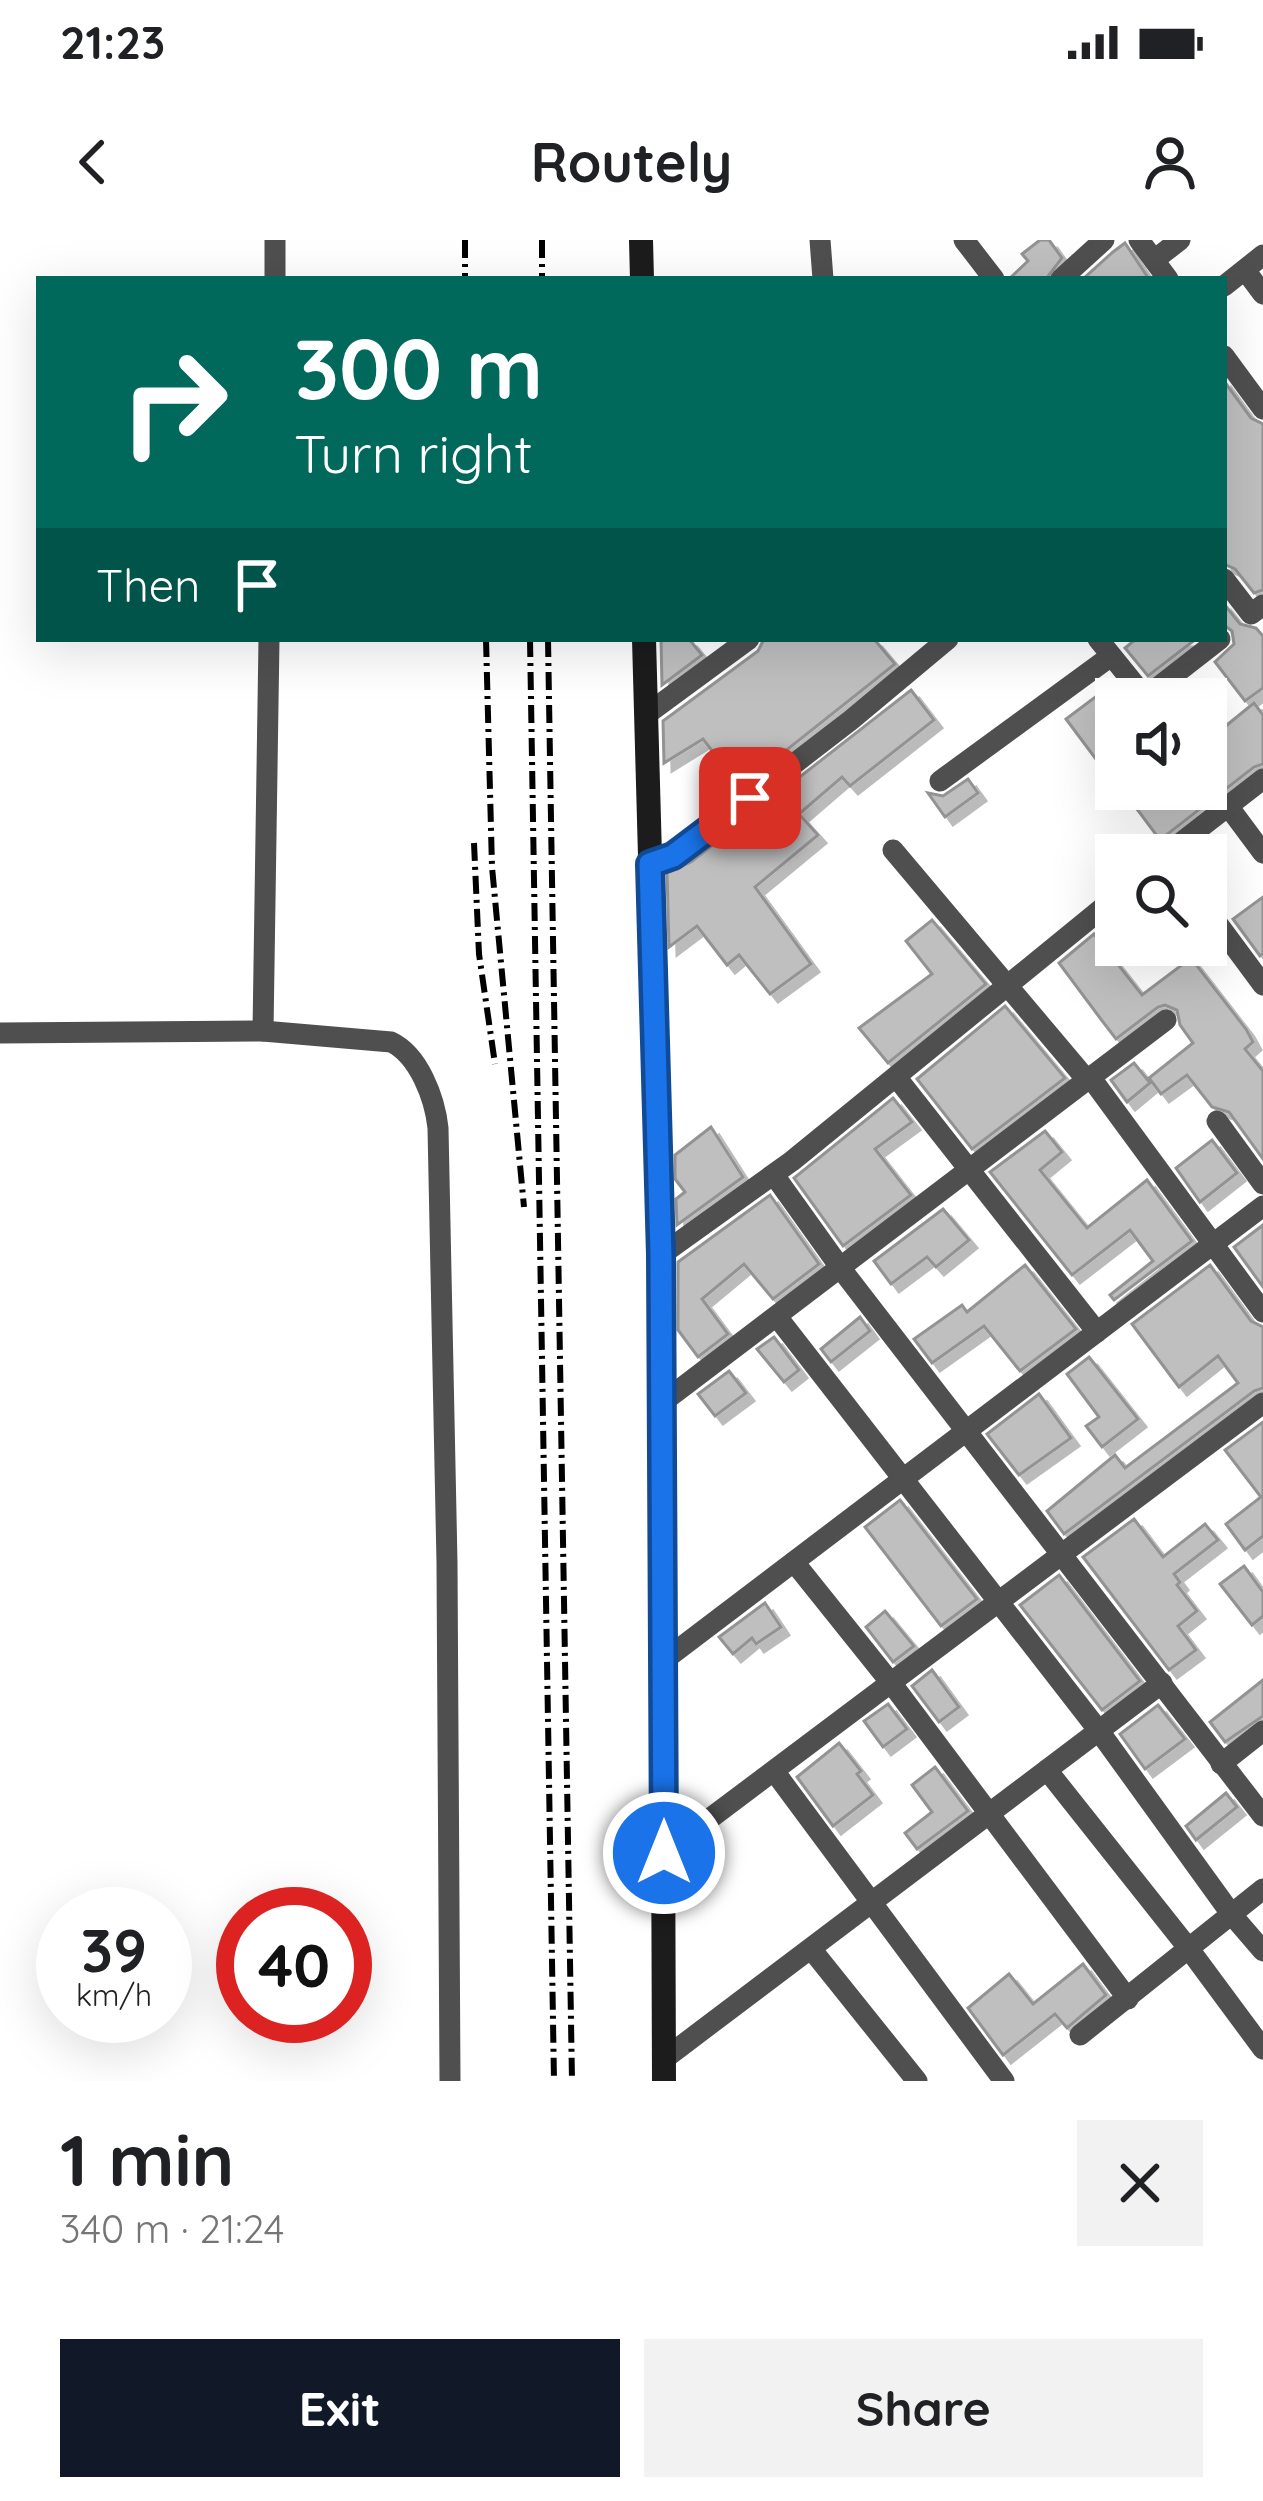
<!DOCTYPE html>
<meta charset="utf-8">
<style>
body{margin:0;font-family:Quicksand,sans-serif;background:#f2f2f2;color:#202124;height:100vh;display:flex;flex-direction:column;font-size:45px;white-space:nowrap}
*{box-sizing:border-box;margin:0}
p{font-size:39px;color:#757577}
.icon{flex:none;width:66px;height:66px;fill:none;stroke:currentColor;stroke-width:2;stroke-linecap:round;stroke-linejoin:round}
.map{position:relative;height:1841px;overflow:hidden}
.panel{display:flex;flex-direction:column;background:#fff;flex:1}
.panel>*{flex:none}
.top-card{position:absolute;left:36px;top:36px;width:1191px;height:366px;border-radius:0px;box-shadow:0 12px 48px #0002;background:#00695c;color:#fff;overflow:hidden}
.fabs{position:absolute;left:1095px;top:438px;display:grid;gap:24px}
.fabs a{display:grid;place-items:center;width:132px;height:132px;border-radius:0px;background:#fff;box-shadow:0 12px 48px #0002;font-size:60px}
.speed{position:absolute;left:36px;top:1647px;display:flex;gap:24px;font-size:60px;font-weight:700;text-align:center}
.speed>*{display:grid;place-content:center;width:156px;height:156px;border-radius:50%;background:#fff;box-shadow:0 12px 48px #0002;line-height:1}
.speed small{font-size:30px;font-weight:400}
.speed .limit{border:18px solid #d22;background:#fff;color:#111}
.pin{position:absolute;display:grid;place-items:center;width:102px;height:102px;color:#fff;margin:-51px;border-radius:24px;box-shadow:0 6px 18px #0006}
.me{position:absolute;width:132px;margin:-66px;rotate:0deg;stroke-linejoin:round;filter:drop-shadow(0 0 9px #0008)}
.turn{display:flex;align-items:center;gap:42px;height:252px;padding:0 60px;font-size:54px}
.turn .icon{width:156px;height:156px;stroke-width:2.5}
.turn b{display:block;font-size:84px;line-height:102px}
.then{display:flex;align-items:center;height:114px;padding:0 60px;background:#0003;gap:24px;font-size:45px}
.round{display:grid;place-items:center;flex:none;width:126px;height:126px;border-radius:0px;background:#f2f2f2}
.summary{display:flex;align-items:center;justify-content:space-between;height:204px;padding:0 60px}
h1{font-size:72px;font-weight:800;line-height:90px}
.primary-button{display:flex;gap:24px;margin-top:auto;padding:24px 60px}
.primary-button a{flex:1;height:138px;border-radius:0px;background:#111827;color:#fff;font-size:48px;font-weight:800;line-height:138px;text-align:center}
.primary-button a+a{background:#f2f2f2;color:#202124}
.status{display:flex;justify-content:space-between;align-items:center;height:84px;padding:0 60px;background:#fff;direction:ltr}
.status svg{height:33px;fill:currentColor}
header{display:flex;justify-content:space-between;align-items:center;height:156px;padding:0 60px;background:#fff;font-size:54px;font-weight:800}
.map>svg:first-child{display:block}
.building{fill:#bfbfbf;stroke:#939393;stroke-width:3;filter:url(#shadow)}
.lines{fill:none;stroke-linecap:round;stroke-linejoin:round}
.street{stroke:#4f4f4f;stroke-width:21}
.secondary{stroke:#1c1c1c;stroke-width:24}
.rail{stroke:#000;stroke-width:6;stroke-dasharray:18 6 3 6;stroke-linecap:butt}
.route-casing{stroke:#114b97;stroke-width:30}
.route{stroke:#1a73e8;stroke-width:21}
</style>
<div class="status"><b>21:23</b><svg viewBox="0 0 49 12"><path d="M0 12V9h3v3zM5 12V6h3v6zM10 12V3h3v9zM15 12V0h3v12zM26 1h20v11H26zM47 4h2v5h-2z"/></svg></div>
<header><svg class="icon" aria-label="back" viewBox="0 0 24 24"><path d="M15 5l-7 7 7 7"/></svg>Routely<svg class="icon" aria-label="person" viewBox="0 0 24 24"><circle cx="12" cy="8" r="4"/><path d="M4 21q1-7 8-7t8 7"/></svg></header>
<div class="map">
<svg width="1263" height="1841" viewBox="0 0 1263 1841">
<defs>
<filter id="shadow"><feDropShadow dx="8" dy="8" stdDeviation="0" flood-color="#0004"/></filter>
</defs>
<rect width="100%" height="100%" fill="#fff"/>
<!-- building -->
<g class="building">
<path d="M1040 0H1049L1062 18 1046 39H1009L1028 21 1022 14Z"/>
<path d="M1125 3 1149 39H1083L1113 12Z"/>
<path d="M1224 141 1251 178 1263 184V350L1254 353 1235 329 1224 324Z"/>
<path d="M1224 364 1240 384 1256 388 1263 396V448L1245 461 1215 422 1234 404 1232 391 1224 385Z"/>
<path d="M661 399H689L702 415 662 445Z"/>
<path d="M764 399H874L895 424 740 547 703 499 664 523 663 481 758 411Z"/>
<path d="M1136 399H1196L1148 436 1125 408Z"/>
<path d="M1114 443 1127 459H1116V546L1066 479Z"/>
<path d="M911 450 934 480 850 546 842 537 799 574 818 595 755 647 811 724 770 754 739 715 727 725 697 686 669 707 667 633 691 622Z"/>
<path d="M1254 463 1263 475V524L1254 527 1160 600 1122 549H1206V502Z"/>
<path d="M968 539 978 553 945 577 928 553 943 556Z"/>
<path d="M1263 657V714L1260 716 1233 679Z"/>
<path d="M932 680 986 744 888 823 859 788 932 734 906 701Z"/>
<path d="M1094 694 1142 755 1191 718 1246 789 1253 802 1245 809 1263 831V919L1229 872 1212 867 1187 835 1161 854 1149 838 1193 803 1180 785 1177 770 1165 765 1158 767 1116 799 1100 778 1059 723Z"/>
<path d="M1005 766 1065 838 972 909 917 839Z"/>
<path d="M1134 823 1150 843 1127 862 1111 840Z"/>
<path d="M893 858 912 882 875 909 911 955 843 1006 794 938Z"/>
<path d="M711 887 743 937 677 985 676 959 685 952 675 939V915Z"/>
<path d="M1045 891 1062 912 1040 930 1087 988 1147 940 1192 1001 1114 1060 1110 1055 1153 1021 1130 990 1072 1035 990 932Z"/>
<path d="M1212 900 1237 933 1200 962 1176 928Z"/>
<path d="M770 955 819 1024 773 1059 744 1024 702 1059 728 1094 698 1117 678 1090V1022Z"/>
<path d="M943 969 969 1000 936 1027 927 1017 891 1044 874 1021Z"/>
<path d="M1263 985V1047L1234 1007Z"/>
<path d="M1025 1025 1076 1089 1020 1131 984 1086 932 1123 914 1099 962 1065 967 1072Z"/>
<path d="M1210 1025 1251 1081 1263 1087V1148L1254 1151 1064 1294 1047 1271 1115 1215 1125 1228 1238 1143 1218 1116 1179 1147 1132 1084Z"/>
<path d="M860 1077 870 1091 831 1122 821 1109Z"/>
<path d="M774 1097 799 1130 784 1142 757 1109Z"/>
<path d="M1089 1117 1138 1179 1102 1207 1086 1186 1099 1177 1067 1134Z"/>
<path d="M729 1131 746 1153 715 1176 698 1154Z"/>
<path d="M1039 1154 1071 1198 1019 1235 987 1194Z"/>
<path d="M1263 1182V1296L1245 1310 1226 1284 1261 1257 1225 1210Z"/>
<path d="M900 1260 977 1359 941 1386 865 1287Z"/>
<path d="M1134 1279 1163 1317 1205 1284 1218 1300 1174 1334 1180 1342 1177 1345 1197 1371 1178 1386 1196 1410 1169 1430 1083 1317Z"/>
<path d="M1244 1326 1263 1352V1376L1252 1385 1220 1344Z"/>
<path d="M1059 1335 1140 1441 1102 1470 1020 1365Z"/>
<path d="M765 1363 781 1387 756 1404 752 1398 733 1414 719 1397Z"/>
<path d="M885 1371 914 1406 893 1422 866 1387Z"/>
<path d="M932 1430 959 1467 939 1482 912 1446Z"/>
<path d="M1263 1440V1476L1225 1502 1210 1482Z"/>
<path d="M888 1464 907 1489 883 1507 864 1481Z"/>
<path d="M1158 1465 1185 1499 1145 1529 1120 1494Z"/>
<path d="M839 1503 861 1531 857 1534 873 1555 833 1586 797 1537Z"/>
<path d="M935 1527 968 1571 917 1609 905 1593 932 1572 912 1545Z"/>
<path d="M1226 1553 1237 1567 1196 1600 1186 1586Z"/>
<path d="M1083 1724 1106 1755 1067 1788 1055 1774 1003 1815 968 1768 1009 1734 1033 1764Z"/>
</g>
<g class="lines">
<!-- street -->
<g class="street">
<path d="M820 0 823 39"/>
<path d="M964 0 994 39"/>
<path d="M1139 0 1168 39"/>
<path d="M1154 20 1180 0"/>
<path d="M1245 30 1263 54"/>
<path d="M275 39V0"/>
<path d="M1061 39 1104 0"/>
<path d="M1224 46 1263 15"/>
<path d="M1224 116 1263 169"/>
<path d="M1224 339 1251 374 1263 365"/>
<path d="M1098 399 1140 451 1148 455 1220 399"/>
<path d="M647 474 749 399"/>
<path d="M940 541 1111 416"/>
<path d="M1228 566 1263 613"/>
<path d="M893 610 1087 840"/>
<path d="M1165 615 1263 539"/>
<path d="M650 624 682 610 851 480 948 399"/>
<path d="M1206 668 1263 745"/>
<path d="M263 791 269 399"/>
<path d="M0 793 263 791 391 802C419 815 435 859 438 888L447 1323 450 1841"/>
<path d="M897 838 1097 1092"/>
<path d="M1091 838 1263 1072"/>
<path d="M1217 881 1263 944"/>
<path d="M774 935 842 1030 1263 1576"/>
<path d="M661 1015 792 921 1116 657"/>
<path d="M778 1078 1099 1491 1232 1675 1263 1711"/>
<path d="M659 1165 1166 780"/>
<path d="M794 1322 895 1448 1128 1759"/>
<path d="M663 1421 1263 966"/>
<path d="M1221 1524 1263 1491"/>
<path d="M1047 1530 1189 1709 1263 1809"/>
<path d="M774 1531 1004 1841"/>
<path d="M664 1613 1263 1163"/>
<path d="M812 1710 917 1841"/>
<path d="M1080 1795 1263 1649"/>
<path d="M664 1819 1162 1443"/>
</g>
<!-- secondary -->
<g class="secondary">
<path d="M641 0 642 39"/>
<path d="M644 399 661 1015 664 1841"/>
</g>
<!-- rail -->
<g class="rail">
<path d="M465 0V39"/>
<path d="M542 0V39"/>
<path d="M486 399 492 627 524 967"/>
<path d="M530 399 554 1841"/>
<path d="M548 399 572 1841"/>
<path d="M474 603 479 714 495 824"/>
</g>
</g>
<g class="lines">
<defs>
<path id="route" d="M664 1613 661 1015 650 624 673 616 750 558"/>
</defs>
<!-- route casing -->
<use href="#route" class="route-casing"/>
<!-- route -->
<use href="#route" class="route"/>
</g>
</svg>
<div class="fabs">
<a><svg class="icon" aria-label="sound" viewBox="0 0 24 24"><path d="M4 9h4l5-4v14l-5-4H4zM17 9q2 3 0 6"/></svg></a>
<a><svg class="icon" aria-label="search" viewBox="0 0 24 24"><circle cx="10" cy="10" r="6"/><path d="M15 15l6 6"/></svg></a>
</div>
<div class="speed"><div>39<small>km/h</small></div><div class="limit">40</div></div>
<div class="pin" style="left:750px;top:558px;background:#d93025"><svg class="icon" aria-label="arrive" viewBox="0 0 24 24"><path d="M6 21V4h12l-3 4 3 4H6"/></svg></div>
<svg class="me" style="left:664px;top:1613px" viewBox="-20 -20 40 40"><circle r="17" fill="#1a73e8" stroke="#fff" stroke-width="3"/><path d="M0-11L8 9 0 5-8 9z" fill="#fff"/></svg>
<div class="top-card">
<div class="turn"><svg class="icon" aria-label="right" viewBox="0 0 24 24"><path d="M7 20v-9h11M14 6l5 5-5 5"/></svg><div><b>300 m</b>Turn right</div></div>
<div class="then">Then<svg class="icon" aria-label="arrive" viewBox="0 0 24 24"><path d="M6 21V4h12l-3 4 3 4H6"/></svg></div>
</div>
</div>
<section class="panel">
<div class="summary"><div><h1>1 min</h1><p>340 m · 21:24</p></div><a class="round"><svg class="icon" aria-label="close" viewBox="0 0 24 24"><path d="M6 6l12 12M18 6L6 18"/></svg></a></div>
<div class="primary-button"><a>Exit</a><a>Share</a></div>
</section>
